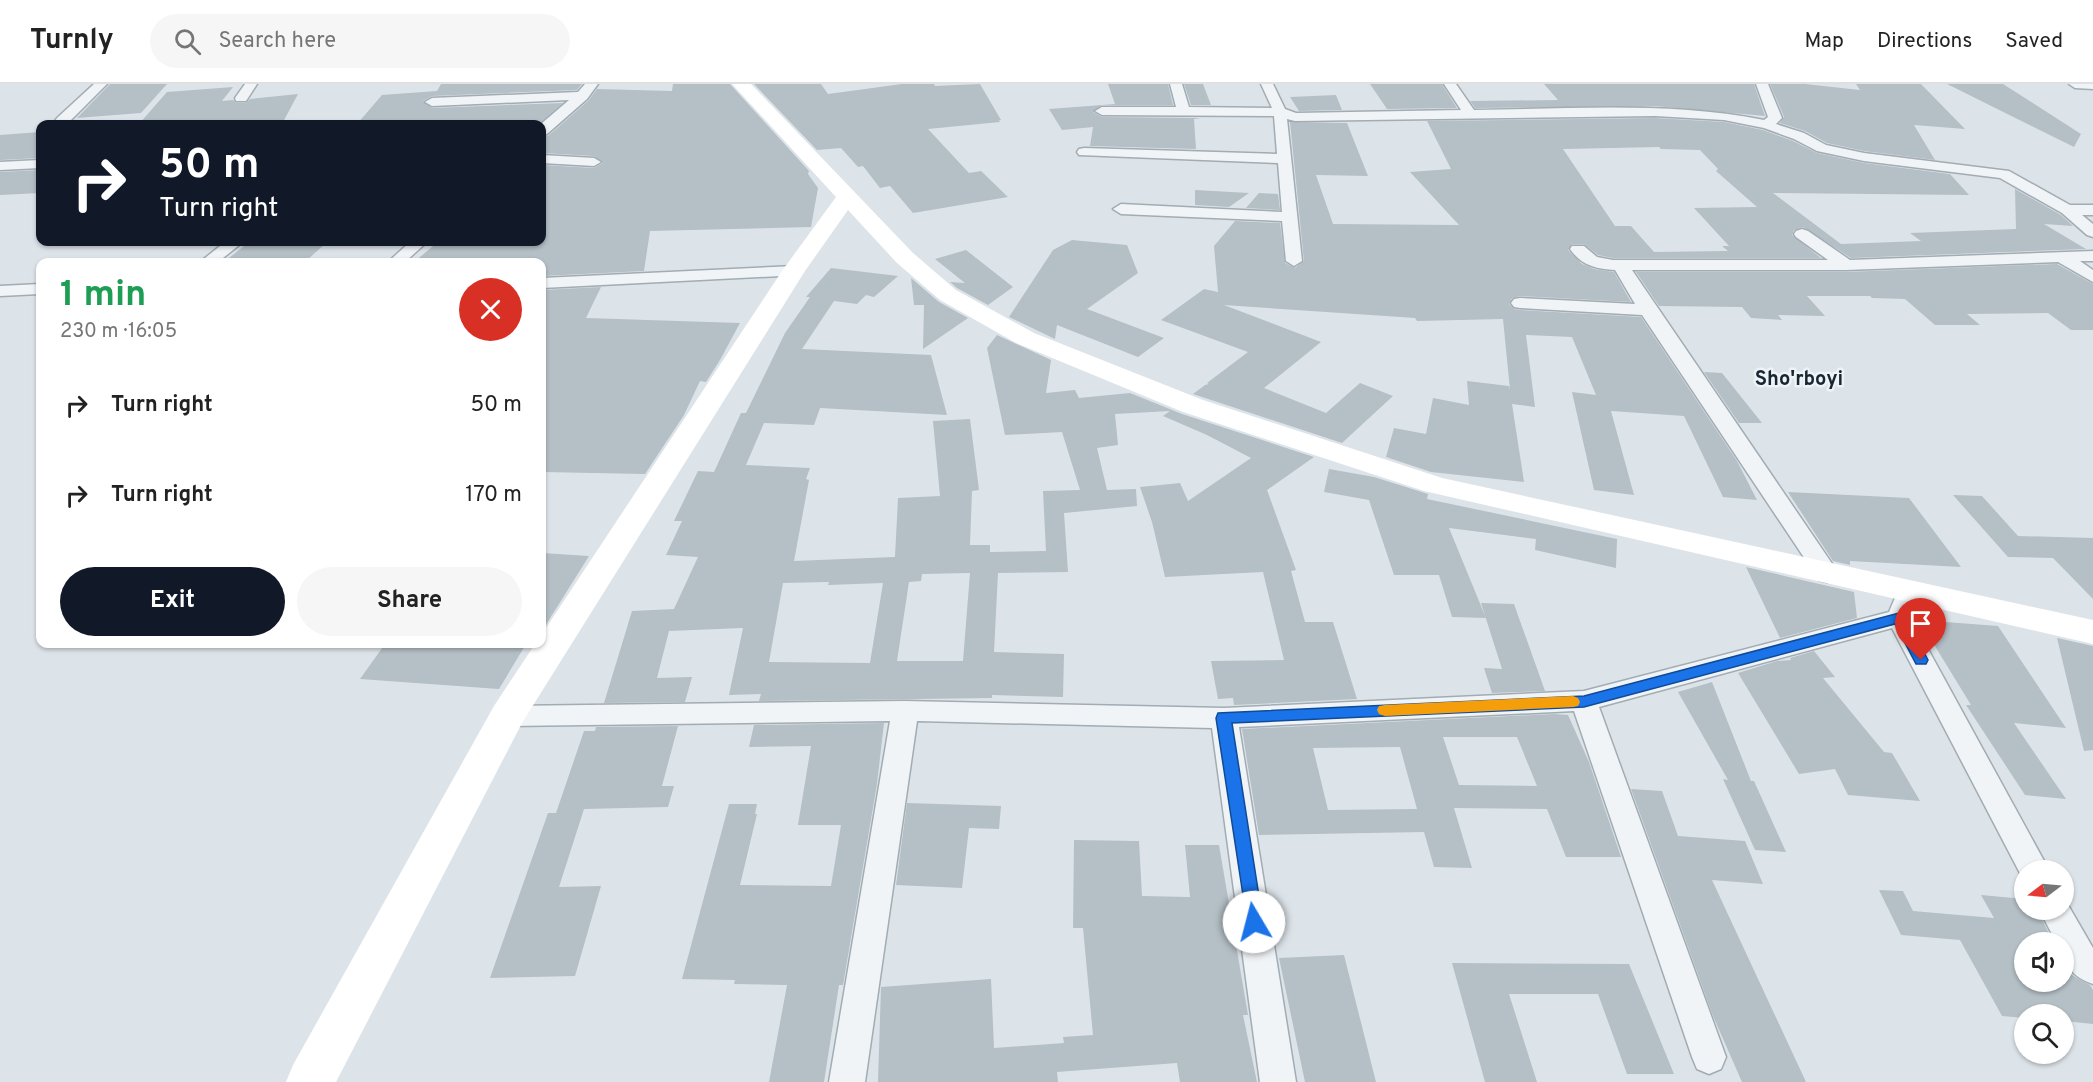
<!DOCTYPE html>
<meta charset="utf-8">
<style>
body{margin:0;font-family:Overpass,sans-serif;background:#f6f6f6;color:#222;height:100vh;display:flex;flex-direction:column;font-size:22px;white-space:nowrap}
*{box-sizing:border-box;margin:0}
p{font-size:20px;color:#767676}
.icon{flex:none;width:33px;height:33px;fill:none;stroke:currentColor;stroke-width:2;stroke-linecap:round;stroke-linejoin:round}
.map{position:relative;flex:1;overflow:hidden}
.drawer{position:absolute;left:36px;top:174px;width:510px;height:390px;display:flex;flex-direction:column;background:#fff;border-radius:12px;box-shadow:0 2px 4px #0004}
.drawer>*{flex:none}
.guide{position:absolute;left:36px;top:36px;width:510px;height:126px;border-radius:12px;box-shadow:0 2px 4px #0004;background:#111827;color:#fff;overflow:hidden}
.needle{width:39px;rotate:254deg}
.buttons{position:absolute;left:2014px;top:776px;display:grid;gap:12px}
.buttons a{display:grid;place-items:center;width:60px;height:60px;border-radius:50%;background:#fff;box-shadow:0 2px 4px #0004;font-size:30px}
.pin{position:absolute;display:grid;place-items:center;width:51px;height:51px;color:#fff;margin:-62px -26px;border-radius:50% 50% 50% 0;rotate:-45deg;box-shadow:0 0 6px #0007}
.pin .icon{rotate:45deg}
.me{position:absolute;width:66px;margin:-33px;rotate:352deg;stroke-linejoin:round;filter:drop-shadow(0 0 4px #0008)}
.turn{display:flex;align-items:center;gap:21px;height:126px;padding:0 24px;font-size:27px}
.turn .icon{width:78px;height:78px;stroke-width:2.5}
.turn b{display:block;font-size:42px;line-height:51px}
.round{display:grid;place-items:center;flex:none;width:63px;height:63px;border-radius:32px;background:#f6f6f6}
.summary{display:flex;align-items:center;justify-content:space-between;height:102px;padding:0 24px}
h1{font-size:36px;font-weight:700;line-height:45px;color:#1e9e55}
.action{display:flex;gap:12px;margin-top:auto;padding:12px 24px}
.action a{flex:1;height:69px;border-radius:36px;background:#111827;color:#fff;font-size:24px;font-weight:700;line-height:69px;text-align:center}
.action a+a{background:#f6f6f6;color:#222}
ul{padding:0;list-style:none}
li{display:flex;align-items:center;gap:18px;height:90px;padding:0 24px}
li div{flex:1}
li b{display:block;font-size:22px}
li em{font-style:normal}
header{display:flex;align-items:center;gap:36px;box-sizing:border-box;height:84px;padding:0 30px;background:#fff;border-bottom:2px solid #e0e0e0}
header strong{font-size:28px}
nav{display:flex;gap:33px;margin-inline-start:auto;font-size:21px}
.search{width:420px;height:54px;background:#f6f6f6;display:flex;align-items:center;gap:15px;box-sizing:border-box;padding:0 21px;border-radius:33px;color:#767676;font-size:22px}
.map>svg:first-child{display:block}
.building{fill:#b4bfc6;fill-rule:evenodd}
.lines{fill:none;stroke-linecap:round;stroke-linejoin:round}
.street-casing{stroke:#a2acb3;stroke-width:3}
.street{fill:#f0f4f7;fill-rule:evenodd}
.secondary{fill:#fff;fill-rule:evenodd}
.route{fill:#1a73e8;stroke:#114b97;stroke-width:1.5}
.slow{fill:#f59e0b}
.labels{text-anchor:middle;stroke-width:5;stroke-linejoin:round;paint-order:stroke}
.quarter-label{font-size:20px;font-weight:bold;fill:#182631;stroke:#edf3f6}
</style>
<header>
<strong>Turnly</strong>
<div class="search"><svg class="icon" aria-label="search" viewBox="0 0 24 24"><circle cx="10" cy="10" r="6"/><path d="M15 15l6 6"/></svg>Search here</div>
<nav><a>Map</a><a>Directions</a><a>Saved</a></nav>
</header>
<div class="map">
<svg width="2093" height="998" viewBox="0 0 2093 998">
<rect width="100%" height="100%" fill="#dde4e9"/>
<!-- building -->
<g class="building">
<path d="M110 0H167L141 29 77 34Z"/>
<path d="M441 0H582L577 6 432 12 423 17 432 24 563 19 539 40H357L382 11 437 7Z"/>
<path d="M673 0H730L809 87 808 90 818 104 811 143 650 147 644 187 542 192V178H414L438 158H542V81L594 84 603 79 594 72 542 69V53L548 52 588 17 597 5 672 7Z"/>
<path d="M754 0H821L828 10 902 0H934L935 2 980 0 1001 36H999L1000 38 928 45 969 89 981 87 1008 113 913 129 890 102 880 104 863 82 858 83 841 64 817 66Z"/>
<path d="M1108 0H1168L1173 21H1102L1115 20Z"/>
<path d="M1184 0H1203L1211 21H1191Z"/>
<path d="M1370 0H1442L1457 24 1387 25Z"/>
<path d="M1544 0H1754L1765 32 1656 22 1475 24 1470 17 1558 16Z"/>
<path d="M1770 0H1805L1860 6 1856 0H1921L1965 45 1914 41 1935 76 1864 67 1827 59 1805 47 1780 39 1784 33Z"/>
<path d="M1947 0H2003L2081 50 2074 63Z"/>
<path d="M233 3 222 17 233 16 236 19H246L250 15 298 10 282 40H139L167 8Z"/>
<path d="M1336 11 1342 26 1299 27 1290 13Z"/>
<path d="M1102 21 1093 28 1102 33 1201 34 1194 35 1196 65 1090 62 1093 43 1062 46 1049 25Z"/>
<path d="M1655 34 1724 38 1763 46 1793 57 1817 69 1864 79 1950 90 1969 111 1773 109 1841 160 1921 157 1910 149 2016 145 2015 105 2061 131 2073 142 2044 140 2086 165 1851 174 1803 143 1794 146 1792 151 1821 174H1613L1598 171 1584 160H1572L1568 166 1582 180 1594 185 1614 188 1631 218 1520 212 1512 214 1509 220 1514 225 1520 226 1641 233 1737 377 1757 416 1723 413 1684 332 1611 327 1634 411 1594 406 1572 308 1596 311 1572 253 1526 251 1535 323 1512 320 1524 398 1431 388 1386 373 1394 344 1426 350 1433 314 1469 321 1467 297 1509 302 1510 306 1503 235 1417 237 1415 234 1224 221 1321 258 1264 304 1326 329 1360 299 1393 312 1342 359 1193 310 1205 301 1209 300 1207 299 1248 268 1161 236 1204 205 1218 208 1214 162 1235 137 1280 139 1285 179 1295 184 1304 177 1290 38 1347 39 1368 92 1316 91 1333 140 1459 141 1410 88 1451 85 1427 37ZM1659 63 1661 65 1700 66 1718 85 1716 87 1757 123 1694 124 1729 162H1722L1728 167 1654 168 1631 142H1615L1563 65Z"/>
<path d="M40 48V74L0 76V51Z"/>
<path d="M40 86V109L0 111V88Z"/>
<path d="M1195 106 1249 109 1229 123 1195 121Z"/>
<path d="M1259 109 1278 110 1280 126 1246 124Z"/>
<path d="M1072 156 1127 161 1138 189 1087 225 1164 254 1138 273 1057 241 1055 255 1009 233 1053 166Z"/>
<path d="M249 158H327L305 178H224Z"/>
<path d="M966 166 1013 203 988 221 957 204 950 198 965 199 935 175Z"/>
<path d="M2057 180 2093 200V246H2071L2048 229 1967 230 1980 241H1935L1905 215 1872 214 1870 212H1807L1825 232 1778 231 1782 236 1751 234 1742 223 1659 222 1636 188H1846Z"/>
<path d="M831 184 898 192 874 213 866 211 857 220 834 217 802 265 931 271 947 331 820 324 814 341 764 339 746 381 810 384 806 395 809 396 794 477 895 473 898 414 940 412 933 337 970 335 979 406 972 407 970 461H990V468L1046 467 1043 407 1080 406 1062 348 1005 351 987 264 997 251 1051 276 1046 309 1075 306 1079 314 1130 309 1182 330 1314 373 1267 406 1296 486 1291 487 1305 538H1333L1357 615 1234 621 1233 614 1218 615 1211 577 1284 576 1263 488 1165 493 1152 438 1140 403 1180 399 1188 417 1251 374 1207 351 1163 332 1170 327 1115 330 1118 361 1097 364 1107 406 1136 405 1137 422 1064 429 1068 488 998 489 994 568 1064 570 1063 613 992 611V614L759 617 761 610 729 611 743 544 669 547 657 594 692 593 685 618 604 619 632 527 674 525 698 473 666 471 682 437H674L698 387 714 388 741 329H746L785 249 810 213H806ZM970 489 963 577H897L909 498 921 497 922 490ZM829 498 828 501 883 499 870 579 769 578 783 499Z"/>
<path d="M911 194 939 218 968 234 923 265 924 221H914Z"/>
<path d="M601 203 586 234 740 239 720 276 706 298 700 297 684 331 645 390 542 388V206Z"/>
<path d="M1704 288 1722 289 1762 339H1739Z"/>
<path d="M1329 385 1374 393 1428 410 1427 415 1617 455 1616 484 1535 466 1536 455 1449 444 1486 534 1452 533 1439 491H1394L1369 416 1324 408Z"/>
<path d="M1788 408 1909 414 1961 483 1850 477V481L1833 477Z"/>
<path d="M1953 411 1982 412 2018 452 2093 454V515L2053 474 2008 473Z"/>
<path d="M542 469 589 472 542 547Z"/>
<path d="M1746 483 1854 508 1857 534 1780 554Z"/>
<path d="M1481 519 1514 520 1545 607 1492 609 1484 584 1502 585Z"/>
<path d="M1919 536 1998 542 2066 644 2014 639 2066 715 2025 711 1966 621H1971Z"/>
<path d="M2057 554 2093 562V666L2084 667Z"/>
<path d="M385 560H526L499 605 360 595Z"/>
<path d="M1814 567 1835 593 1823 594 1884 668 1892 669 1920 717 1848 711 1835 685 1799 690 1738 589 1777 577 1791 576 1790 574Z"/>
<path d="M1712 598 1751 697H1754L1786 768 1755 766 1723 695 1728 696 1678 608Z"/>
<path d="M1554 630 1568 631 1589 678 1621 773H1566L1547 725 1454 724 1472 784 1434 783 1424 748 1259 751 1242 645ZM1443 653H1517L1537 702 1459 701ZM1400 663 1417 725 1328 726 1313 664Z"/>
<path d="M884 639 877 700 843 901H839L824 998H769L787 901 734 900 735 896 682 895 729 720H757L755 730H757L740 801 831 802 841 741H798L811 662 749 663 754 641Z"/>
<path d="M678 642 662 702H674L668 723 584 725 559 803 601 802 575 892 490 894 548 729H556L584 647H595L596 643Z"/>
<path d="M1631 705 1662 707 1678 752 1745 757 1763 800 1712 796 1806 998H1742L1713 932Z"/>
<path d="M907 719 1001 722 999 745 969 744 962 804 896 801Z"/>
<path d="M1074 756 1139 757 1142 812 1190 813 1185 761H1219L1248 931H1243L1257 998H1180L1177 979 1057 988 1058 998H878L881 903 991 895 994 964 1064 959 1063 953 1093 951 1083 844H1073Z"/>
<path d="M1879 806 1903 807 1913 827 1994 834 1981 811 2025 815V825H2037L2053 858H2025V897H2064V876L2072 891 2090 901 2093 906V940L2064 937V930H2025V934L2002 932 1960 856 1901 851Z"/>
<path d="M1344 871 1376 998H1305L1279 874Z"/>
<path d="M1452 879 1629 880 1674 990H1627L1598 910H1509L1537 998H1485Z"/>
</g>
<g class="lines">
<defs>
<g id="street">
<path d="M94 0H107L67 40H57L55 37 57 34Z"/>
<path d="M245 0H257L246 17H236L235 14Z"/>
<path d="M585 0H598L587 15 547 50 542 51 541 40 569 16 432 22 425 18 432 14 578 8Z"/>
<path d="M1170 0H1182L1189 23 1272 24 1261 0H1273L1285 25 1296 29 1461 26 1444 0H1456L1474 26C1570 25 1669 17 1764 36L1768 33 1756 0H1768L1782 34 1776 40 1804 49 1826 61 1864 69 2009 87 2070 121H2093V131H2082L2093 140V153L2087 151 2062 129 2000 94 1864 77 1817 67 1794 55 1764 44 1724 36 1655 32 1295 37 1287 35 1302 177 1294 182 1286 177 1282 137 1121 130 1113 125 1121 120 1282 128 1278 79 1079 71 1077 68 1079 65 1084 64 1277 70 1274 32 1102 31 1095 27 1102 23H1176Z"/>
<path d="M2069 0H2093V5L2075 4Z"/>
<path d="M542 71 594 74 601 78 594 82 542 79Z"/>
<path d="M40 76V84L0 86V78Z"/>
<path d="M1802 145 1808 147 1850 176 2093 167V177H2080L2093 186V198L2058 178 1846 186H1632L1835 484 1839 490 1835 496 1827 498 1819 496 1642 231 1520 224 1514 223 1511 219 1514 215 1520 214 1635 220 1615 186C1595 185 1581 181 1570 165L1572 162H1584L1597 173 1613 176H1828L1796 153 1794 150 1796 147Z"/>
<path d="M225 158H243L218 178H200Z"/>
<path d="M410 158H427L405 178H388Z"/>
<path d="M794 182 802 187 800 191 542 204V194Z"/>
<path d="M40 200V210L0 212V202Z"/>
<path d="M1909 500 1918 502 1921 508 1911 534 2049 786H2025V796L2023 795 1892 544 1599 623 1726 973 1721 985 1709 990 1697 985 1692 973 1574 627 1239 643 1296 998H1260L1212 644 917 637 865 998H829L890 637 507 642 497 639 493 632 497 625 507 622 905 617 1224 624 1584 607 1889 528 1900 502Z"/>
<path d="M2064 814 2093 864V900C2071 892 2064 882 2064 858H2056L2039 825H2064Z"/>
</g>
</defs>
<!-- street casing -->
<use href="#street" class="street-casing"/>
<!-- street -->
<use href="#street" class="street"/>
<!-- secondary -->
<path class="secondary" d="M732 0H751L913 169 956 206 1034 249 1203 316 1442 394 2093 536V560L1424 407 1183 328 1016 259 940 216 897 179 848 126 805 187 522 639 336 998H286L293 981 494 622 535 560H542V550L782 187 836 113Z"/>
</g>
<!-- route -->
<path class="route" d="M1899 529 1904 531 1928 576 1926 580H1916L1895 540 1584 623 1232 639 1263 838 1260 844 1254 846 1248 844 1216 634 1218 629 1584 612Z"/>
<!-- slow -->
<path class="slow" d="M1573 612 1578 614 1580 618 1578 622 1573 623 1385 632 1379 630 1377 626 1379 622 1385 621Z"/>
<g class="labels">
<!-- quarter labels -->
<g class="quarter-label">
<text x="1799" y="301">Sho'rboyi</text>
</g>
</g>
</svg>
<div class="buttons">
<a><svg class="needle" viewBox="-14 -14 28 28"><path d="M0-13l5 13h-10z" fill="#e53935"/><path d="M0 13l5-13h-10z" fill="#767676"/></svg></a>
<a><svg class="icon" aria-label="sound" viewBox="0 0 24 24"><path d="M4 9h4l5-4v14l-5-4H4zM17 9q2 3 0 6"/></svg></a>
<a><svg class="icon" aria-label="search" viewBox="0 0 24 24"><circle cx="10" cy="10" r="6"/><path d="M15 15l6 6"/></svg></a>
</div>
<div class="pin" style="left:1921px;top:576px;background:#d93025"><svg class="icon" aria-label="arrive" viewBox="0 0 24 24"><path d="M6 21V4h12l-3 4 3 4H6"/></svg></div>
<svg class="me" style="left:1254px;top:838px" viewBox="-20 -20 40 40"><circle r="19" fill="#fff"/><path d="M0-13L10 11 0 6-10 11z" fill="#1a73e8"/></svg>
<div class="guide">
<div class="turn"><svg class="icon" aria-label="right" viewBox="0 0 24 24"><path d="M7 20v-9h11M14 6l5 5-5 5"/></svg><div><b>50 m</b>Turn right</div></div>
</div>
<section class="drawer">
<div class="summary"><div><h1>1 min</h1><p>230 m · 16:05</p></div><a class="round" style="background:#d93025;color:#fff"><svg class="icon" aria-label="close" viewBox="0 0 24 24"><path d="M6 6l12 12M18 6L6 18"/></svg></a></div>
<ul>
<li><svg class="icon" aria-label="right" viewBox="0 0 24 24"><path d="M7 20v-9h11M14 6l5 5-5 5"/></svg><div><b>Turn right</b></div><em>50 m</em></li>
<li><svg class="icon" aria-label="right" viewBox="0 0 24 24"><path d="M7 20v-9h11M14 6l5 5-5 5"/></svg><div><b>Turn right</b></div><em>170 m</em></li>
</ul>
<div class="action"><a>Exit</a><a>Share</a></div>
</section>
</div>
